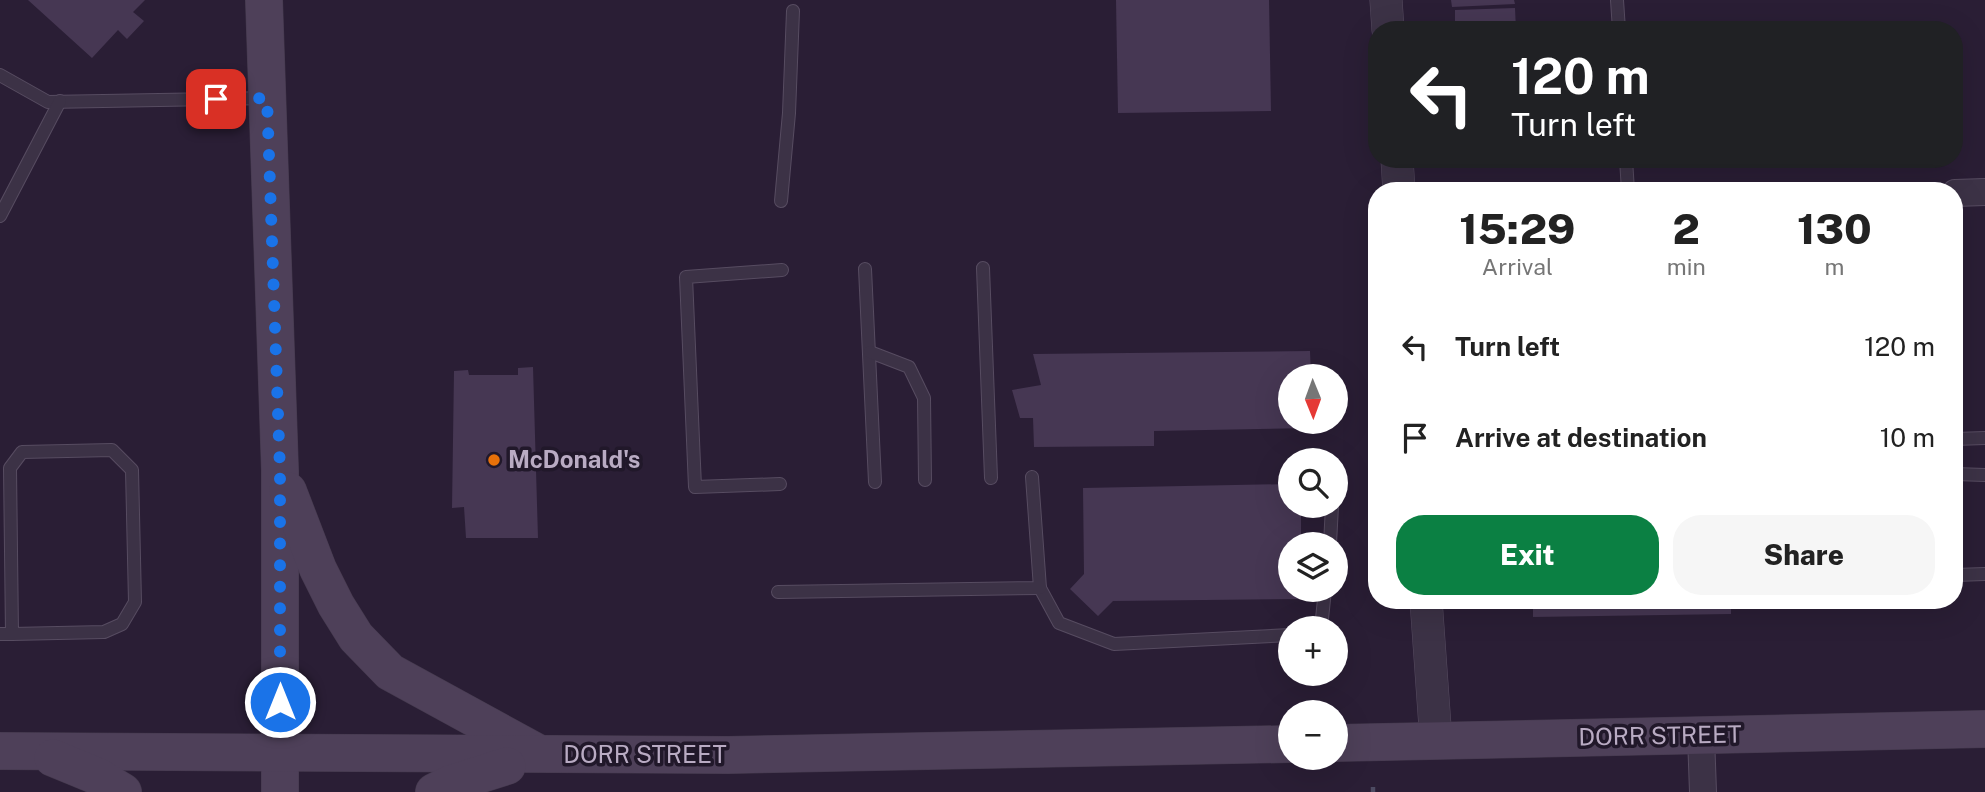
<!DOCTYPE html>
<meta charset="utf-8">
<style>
body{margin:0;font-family:"Public Sans",sans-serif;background:#f6f6f6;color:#222;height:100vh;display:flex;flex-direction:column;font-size:26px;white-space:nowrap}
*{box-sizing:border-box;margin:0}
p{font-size:23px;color:#767676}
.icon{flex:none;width:38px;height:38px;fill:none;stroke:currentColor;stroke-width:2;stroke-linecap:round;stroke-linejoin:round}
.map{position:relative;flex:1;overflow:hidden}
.details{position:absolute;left:1368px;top:182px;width:595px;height:427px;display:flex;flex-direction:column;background:#fff;border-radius:28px;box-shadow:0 7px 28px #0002}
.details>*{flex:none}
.hud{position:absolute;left:1368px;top:21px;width:595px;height:147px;border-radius:28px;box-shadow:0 7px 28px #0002;background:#202124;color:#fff;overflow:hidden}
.needle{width:46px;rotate:179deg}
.tools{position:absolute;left:1278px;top:364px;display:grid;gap:14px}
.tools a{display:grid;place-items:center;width:70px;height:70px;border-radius:50%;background:#fff;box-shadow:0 7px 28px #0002;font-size:35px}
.pin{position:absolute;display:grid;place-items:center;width:60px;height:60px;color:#fff;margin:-30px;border-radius:14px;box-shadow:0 4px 10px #0006}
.me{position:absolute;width:77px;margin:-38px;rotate:0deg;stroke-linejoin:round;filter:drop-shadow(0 0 5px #0008)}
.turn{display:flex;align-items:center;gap:24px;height:147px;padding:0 28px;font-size:32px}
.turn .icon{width:91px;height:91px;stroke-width:2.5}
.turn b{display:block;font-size:49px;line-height:60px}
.eta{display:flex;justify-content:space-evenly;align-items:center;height:119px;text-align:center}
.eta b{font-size:42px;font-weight:800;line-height:49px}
.cta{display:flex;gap:14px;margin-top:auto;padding:14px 28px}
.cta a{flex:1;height:80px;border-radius:28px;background:#0b8043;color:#fff;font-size:28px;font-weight:800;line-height:80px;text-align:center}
.cta a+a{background:#f6f6f6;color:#222}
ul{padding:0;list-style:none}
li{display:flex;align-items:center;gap:21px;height:91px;padding:0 28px}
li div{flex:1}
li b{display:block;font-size:26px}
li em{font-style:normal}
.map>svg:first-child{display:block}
.building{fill:#463753}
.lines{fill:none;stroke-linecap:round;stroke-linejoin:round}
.service-casing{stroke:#574c61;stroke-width:14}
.minor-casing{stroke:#574c61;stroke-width:28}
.tertiary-casing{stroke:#574c61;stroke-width:33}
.secondary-casing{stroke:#43384c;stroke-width:38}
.path{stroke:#4d4b62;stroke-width:4.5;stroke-dasharray:5 5;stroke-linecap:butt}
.service{stroke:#3c3246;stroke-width:12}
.minor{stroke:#3c3246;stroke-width:26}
.tertiary{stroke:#3c3246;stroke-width:32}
.secondary{stroke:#4e4059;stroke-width:37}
.route{stroke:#1a73e8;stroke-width:12;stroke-dasharray:0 21.6}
.food-dot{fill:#e8710a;stroke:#21182a;stroke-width:2.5}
.labels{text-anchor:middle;stroke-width:7;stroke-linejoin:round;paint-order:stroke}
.poi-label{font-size:24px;font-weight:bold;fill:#b9abc3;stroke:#21182a;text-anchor:start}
.street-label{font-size:24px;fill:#b9abc3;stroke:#21182a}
</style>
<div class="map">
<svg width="1985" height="792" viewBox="0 0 1985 792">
<rect width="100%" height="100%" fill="#2a1e35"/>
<!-- building -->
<g class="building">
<path d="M28 0H145L133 12 144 21 127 39 118 30 92 58Z"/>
<path d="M1116 0H1269L1271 111 1118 113Z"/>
<path d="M1451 0H1514L1515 4 1452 7Z"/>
<path d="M1515 8 1516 30H1455V10Z"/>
<path d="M1310 351 1311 376H1290V422H1312V428L1154 431V446L1034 447 1033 418H1020L1012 390 1041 385 1033 354Z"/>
<path d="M533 367 538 538H466L464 507 452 508 454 371 468 370 469 375H518V368Z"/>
<path d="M1290 484V506H1301V544H1290V590H1302L1303 599 1113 601 1098 616 1070 589 1084 574 1083 488Z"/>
<path d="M1533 600H1731V614L1533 617Z"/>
</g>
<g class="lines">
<defs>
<g id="service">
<path d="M1617 0 1619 30"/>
<path d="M0 75 48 102 264 98"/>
<path d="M1626 159 1628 191"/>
<path d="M781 201 789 113 793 11"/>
<path d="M0 216 60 101"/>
<path d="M983 268 991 478"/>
<path d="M865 269 875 482"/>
<path d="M870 352 909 367 924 398 925 480"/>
<path d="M1955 439 1985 438"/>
<path d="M1955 474 1985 475"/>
<path d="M780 484 695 487 686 277 782 270"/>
<path d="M1330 544 1332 506"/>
<path d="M1955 575 1985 574"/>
<path d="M1040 588 1059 623 1114 644 1290 635"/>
<path d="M778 592 1040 588 1032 477"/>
<path d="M1321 628 1325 590"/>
<path d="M0 634H12L104 632 122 624 135 602 132 470 112 450 22 452 10 468 12 634"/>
</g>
<g id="minor">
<path d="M1955 193 1985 192"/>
<path d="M1701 736 1703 792"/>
</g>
<g id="tertiary">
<path d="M1386 0 1388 30"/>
<path d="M1397 159 1399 191"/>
<path d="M1426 600 1436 741"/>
</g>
<g id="secondary">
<path d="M264 0 280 471V792"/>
<path d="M288 491 318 569 336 605 356 637 390 672 538 753"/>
<path d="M1335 743 1985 729"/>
<path d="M0 751 728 755 1290 744"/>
<path d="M53 758 97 776 123 792"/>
<path d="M434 792 450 784 507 766"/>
</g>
</defs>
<!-- service casing -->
<use href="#service" class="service-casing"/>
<!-- minor casing -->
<use href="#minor" class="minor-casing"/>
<!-- tertiary casing -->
<use href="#tertiary" class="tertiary-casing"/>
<!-- secondary casing -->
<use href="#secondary" class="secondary-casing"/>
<!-- path -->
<path class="path" d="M1373 792V784"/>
<!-- service -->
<use href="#service" class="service"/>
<!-- minor -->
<use href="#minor" class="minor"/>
<!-- tertiary -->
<use href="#tertiary" class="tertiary"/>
<!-- secondary -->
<use href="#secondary" class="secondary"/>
</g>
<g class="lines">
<!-- route -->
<path class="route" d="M216 99 267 98 280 471V702"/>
</g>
<!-- markers -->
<circle class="food-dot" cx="494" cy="460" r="7"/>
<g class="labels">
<!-- poi labels -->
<g class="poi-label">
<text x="508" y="468">McDonald's</text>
</g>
<!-- street labels -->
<g class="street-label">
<text transform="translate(1660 736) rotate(-1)" y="8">DORR STREET</text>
<text x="645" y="763">DORR STREET</text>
</g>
</g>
</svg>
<div class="tools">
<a><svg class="needle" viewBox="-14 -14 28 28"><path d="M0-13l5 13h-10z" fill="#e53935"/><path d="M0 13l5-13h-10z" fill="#767676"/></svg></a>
<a><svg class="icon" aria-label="search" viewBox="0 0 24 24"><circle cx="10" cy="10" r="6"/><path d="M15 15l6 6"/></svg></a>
<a><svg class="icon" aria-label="layers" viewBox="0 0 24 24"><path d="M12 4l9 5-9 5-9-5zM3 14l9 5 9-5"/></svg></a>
<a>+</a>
<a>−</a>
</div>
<div class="pin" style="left:216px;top:99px;background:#d93025"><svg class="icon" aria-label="arrive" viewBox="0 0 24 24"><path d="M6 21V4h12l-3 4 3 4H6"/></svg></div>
<svg class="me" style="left:280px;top:702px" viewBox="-20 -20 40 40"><circle r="17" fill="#1a73e8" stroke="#fff" stroke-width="3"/><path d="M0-11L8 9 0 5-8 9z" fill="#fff"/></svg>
<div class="hud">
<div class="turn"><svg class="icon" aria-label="left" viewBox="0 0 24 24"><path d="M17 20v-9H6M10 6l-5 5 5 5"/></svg><div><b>120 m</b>Turn left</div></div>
</div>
<section class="details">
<div class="eta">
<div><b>15:29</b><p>Arrival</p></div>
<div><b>2</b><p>min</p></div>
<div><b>130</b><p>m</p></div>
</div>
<ul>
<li><svg class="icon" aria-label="left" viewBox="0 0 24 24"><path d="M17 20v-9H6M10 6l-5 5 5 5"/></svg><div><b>Turn left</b></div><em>120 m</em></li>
<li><svg class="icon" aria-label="arrive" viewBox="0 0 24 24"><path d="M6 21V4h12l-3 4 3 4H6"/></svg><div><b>Arrive at destination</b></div><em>10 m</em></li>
</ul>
<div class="cta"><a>Exit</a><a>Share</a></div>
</section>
</div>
